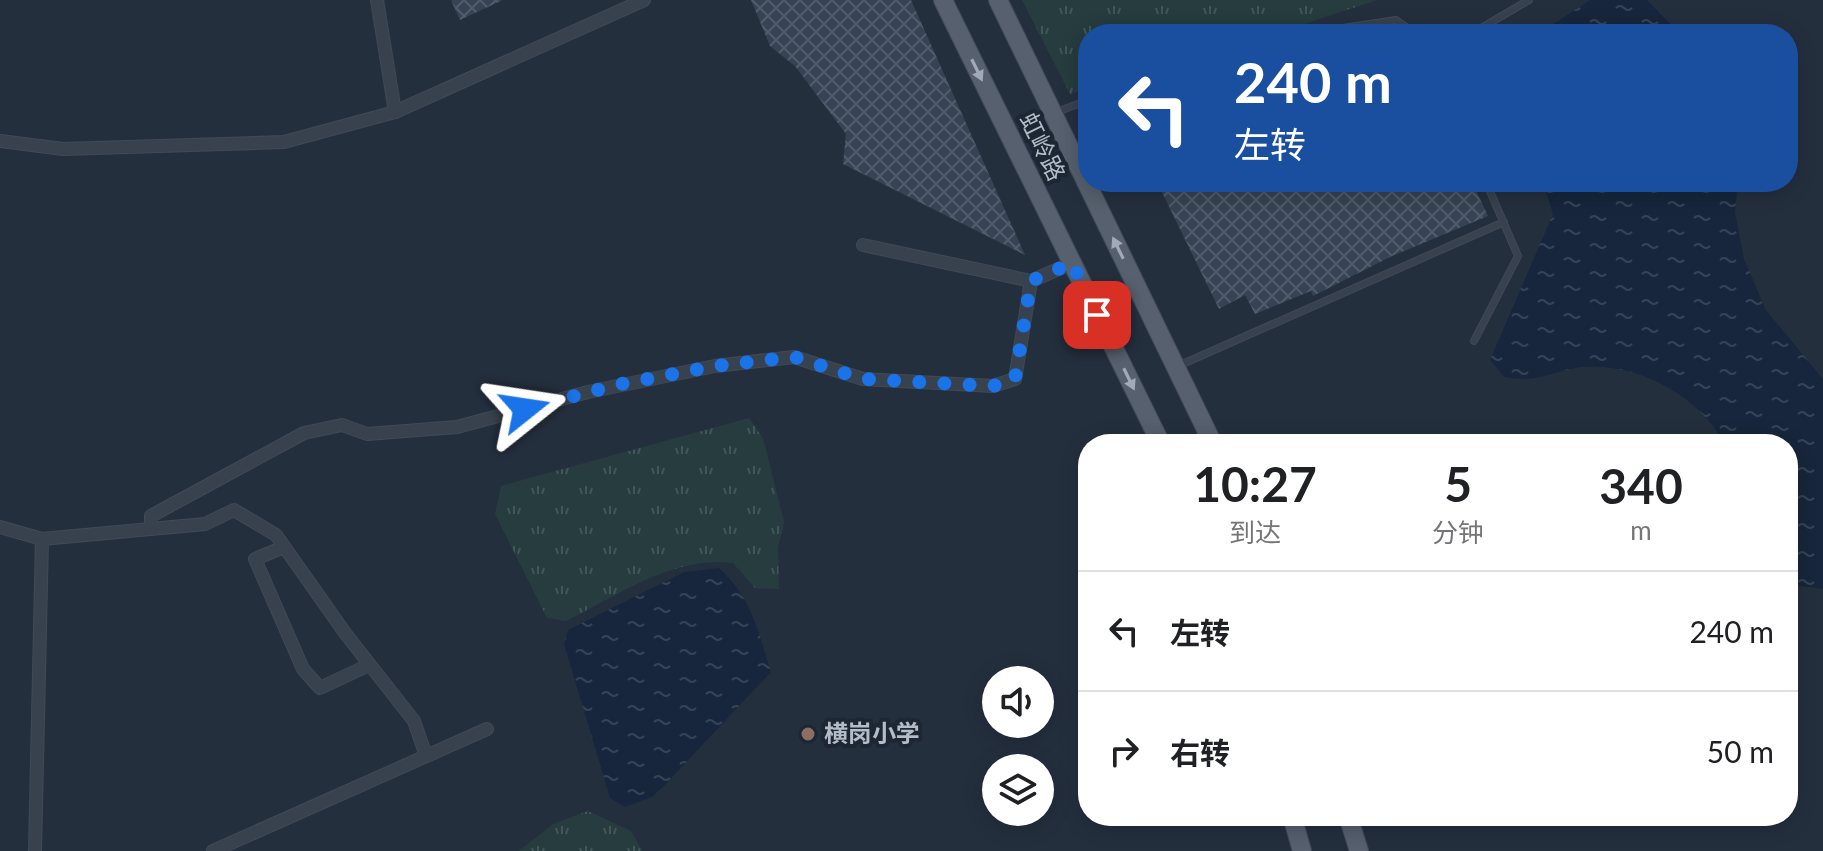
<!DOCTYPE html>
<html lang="zh">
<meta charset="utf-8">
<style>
body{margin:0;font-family:Lato,"Noto Sans SC",sans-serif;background:#f6f6f6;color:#202124;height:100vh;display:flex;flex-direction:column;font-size:30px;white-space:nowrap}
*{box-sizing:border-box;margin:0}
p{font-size:26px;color:#757577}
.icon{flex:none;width:44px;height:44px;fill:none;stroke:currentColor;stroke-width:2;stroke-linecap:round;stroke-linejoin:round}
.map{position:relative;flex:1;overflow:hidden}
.details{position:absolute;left:1078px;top:434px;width:720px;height:392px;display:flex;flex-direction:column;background:#fff;border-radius:32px;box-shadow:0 4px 20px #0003}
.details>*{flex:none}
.guide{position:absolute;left:1078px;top:24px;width:720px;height:168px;border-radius:32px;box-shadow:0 4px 20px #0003;background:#1a4fa0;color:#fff;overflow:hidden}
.fabs{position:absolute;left:982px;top:666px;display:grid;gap:16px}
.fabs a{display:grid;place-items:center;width:72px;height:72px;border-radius:50%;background:#fff;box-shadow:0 4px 20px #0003;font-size:40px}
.pin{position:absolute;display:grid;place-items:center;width:68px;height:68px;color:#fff;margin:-34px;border-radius:16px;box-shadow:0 4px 12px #0006}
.me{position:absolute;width:88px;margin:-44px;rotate:75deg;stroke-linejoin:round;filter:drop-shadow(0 0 6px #0008)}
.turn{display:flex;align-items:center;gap:28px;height:168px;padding:0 24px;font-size:36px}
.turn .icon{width:104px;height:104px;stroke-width:2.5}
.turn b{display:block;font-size:56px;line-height:68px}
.eta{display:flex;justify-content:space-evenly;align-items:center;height:136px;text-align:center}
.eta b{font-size:48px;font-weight:700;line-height:56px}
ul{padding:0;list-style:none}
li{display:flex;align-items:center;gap:24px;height:120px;padding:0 24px;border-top:2px solid #e0e0e0}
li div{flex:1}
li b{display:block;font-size:30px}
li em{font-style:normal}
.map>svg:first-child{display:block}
.grass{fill:url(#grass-tufts)}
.water{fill:url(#water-ripples)}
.building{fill:url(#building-cross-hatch)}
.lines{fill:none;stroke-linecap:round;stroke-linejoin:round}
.service-casing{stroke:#414a57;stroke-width:8}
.minor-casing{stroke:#414a57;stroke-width:14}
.primary-casing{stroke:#414a57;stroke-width:20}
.service{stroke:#38414e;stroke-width:6}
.minor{stroke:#38414e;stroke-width:12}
.primary{stroke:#56606e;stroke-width:18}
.oneway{fill:#a1aab7}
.route{stroke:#1a73e8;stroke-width:14;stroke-dasharray:0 25.2}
.education-dot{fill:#8d6e63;stroke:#1d2633;stroke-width:3}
.labels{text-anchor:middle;stroke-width:8;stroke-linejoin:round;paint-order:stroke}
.street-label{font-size:24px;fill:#b4bcc9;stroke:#1d2633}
.poi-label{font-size:24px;font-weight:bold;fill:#b4bcc9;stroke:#1d2633;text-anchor:start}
</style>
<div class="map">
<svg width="1823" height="851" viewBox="0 0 1823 851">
<defs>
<pattern id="grass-tufts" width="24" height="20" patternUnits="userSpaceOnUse" patternTransform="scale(2)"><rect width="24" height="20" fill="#263c3f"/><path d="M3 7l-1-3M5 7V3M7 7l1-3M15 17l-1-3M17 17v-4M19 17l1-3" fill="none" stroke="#435659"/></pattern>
<pattern id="water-ripples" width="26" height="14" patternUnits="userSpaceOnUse" patternTransform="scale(2)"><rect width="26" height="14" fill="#17263c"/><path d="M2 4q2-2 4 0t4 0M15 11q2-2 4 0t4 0" fill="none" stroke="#364457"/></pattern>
<pattern id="building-cross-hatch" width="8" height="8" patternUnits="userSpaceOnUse" patternTransform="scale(2)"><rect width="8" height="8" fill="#364354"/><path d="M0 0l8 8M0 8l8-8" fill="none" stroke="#515c6b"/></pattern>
</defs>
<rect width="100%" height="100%" fill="#242f3e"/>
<!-- grass -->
<g class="grass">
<path d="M1022 0H1377L1274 34H1088V89L1070 94Z"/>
<path d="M749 418 763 438 784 522 778 548 779 589 755 588 733 563C674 555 618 595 566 621L547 618 495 514 501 486Z"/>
<path d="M588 811 631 831 642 851H519L553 824Z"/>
</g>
<!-- water -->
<g class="water">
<path d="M1590 0H1647L1680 34H1538Z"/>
<path d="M1543 182H1738L1735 212 1744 259 1766 310 1823 379V589L1799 586 1788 570V444H1725C1699 396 1639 363 1584 367 1550 370 1543 384 1504 377L1490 360 1553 214Z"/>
<path d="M719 568C752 598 758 630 771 672L664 786 652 797 625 807 610 798 564 644 568 630 684 572Z"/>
</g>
<!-- building -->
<g class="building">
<path d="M451 0H503L460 20Z"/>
<path d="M751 0H911L1025 255 843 164 846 134 795 66 770 46Z"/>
<path d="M1157 182H1472L1488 216 1392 256 1313 296 1311 291 1255 314 1245 295 1219 309Z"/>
</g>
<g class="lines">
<defs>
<g id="service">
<path d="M1303 34 1396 20 1416 34"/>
<path d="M1471 34 1529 0"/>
<path d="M1057 112 1088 100"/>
<path d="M1474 341 1518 256 1486 182"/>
<path d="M1178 366 1504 222"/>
</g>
<g id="minor">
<path d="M377 0 395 112"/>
<path d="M0 141 63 149 284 142 395 112 644 0"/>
<path d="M863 245 1031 281 1072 263"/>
<path d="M0 527 42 539 205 524 234 510 276 535 345 633 414 721 426 756"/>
<path d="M151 529V516L162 510 304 433 342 425 367 434 457 427 588 392 715 366 794 357 863 379 993 386 1015 379 1031 281"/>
<path d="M284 547 255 559 303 669 320 688 369 665"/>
<path d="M35 851 42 539"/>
<path d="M213 851 487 729"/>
</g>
<g id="primary">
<path d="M943 0 1161 444"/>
<path d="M998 0 1213 444"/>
<path d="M1292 816 1302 851"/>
<path d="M1348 816 1359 851"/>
</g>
</defs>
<!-- service casing -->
<use href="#service" class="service-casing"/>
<!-- minor casing -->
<use href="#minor" class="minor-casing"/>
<!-- primary casing -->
<use href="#primary" class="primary-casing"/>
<!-- service -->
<use href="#service" class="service"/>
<!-- minor -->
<use href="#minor" class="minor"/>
<!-- primary -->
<use href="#primary" class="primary"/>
</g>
<!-- one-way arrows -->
<defs><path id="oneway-solid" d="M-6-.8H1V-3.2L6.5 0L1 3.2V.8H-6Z" transform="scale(2)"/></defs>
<g class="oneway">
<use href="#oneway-solid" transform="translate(977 70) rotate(64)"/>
<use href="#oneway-solid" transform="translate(1118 248) rotate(-116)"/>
<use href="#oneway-solid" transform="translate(1129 379) rotate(64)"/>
</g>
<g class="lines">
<!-- route -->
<path class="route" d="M525 409 616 385 715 366 794 357 863 379 993 386 1015 379 1031 281 1072 263 1097 315"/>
</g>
<!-- markers -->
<circle class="education-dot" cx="808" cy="734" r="8"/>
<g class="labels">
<!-- street labels -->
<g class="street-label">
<text transform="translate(1042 147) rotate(64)" y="8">虹岭路</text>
</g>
<!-- poi labels -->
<g class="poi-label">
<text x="824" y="742">横岗小学</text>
</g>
</g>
</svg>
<div class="fabs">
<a><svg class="icon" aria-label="sound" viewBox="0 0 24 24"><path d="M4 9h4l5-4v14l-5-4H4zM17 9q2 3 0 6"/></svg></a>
<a><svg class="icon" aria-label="layers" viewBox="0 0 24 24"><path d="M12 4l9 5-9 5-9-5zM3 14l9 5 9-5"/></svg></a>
</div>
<div class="pin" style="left:1097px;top:315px;background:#d93025"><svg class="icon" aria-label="arrive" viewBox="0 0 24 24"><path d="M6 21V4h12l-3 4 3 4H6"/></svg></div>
<svg class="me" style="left:525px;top:409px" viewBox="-20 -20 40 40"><path d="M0-17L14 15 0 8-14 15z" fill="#1a73e8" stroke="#fff" stroke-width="4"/></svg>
<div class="guide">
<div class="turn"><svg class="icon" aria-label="left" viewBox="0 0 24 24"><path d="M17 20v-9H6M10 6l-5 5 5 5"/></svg><div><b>240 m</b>左转</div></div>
</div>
<section class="details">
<div class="eta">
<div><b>10:27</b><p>到达</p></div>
<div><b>5</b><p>分钟</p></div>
<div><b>340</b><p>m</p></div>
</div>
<ul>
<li><svg class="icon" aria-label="left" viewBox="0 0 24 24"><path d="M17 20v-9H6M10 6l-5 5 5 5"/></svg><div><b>左转</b></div><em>240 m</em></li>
<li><svg class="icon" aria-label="right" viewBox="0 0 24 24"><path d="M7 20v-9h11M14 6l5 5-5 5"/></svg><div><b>右转</b></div><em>50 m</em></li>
</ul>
</section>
</div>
